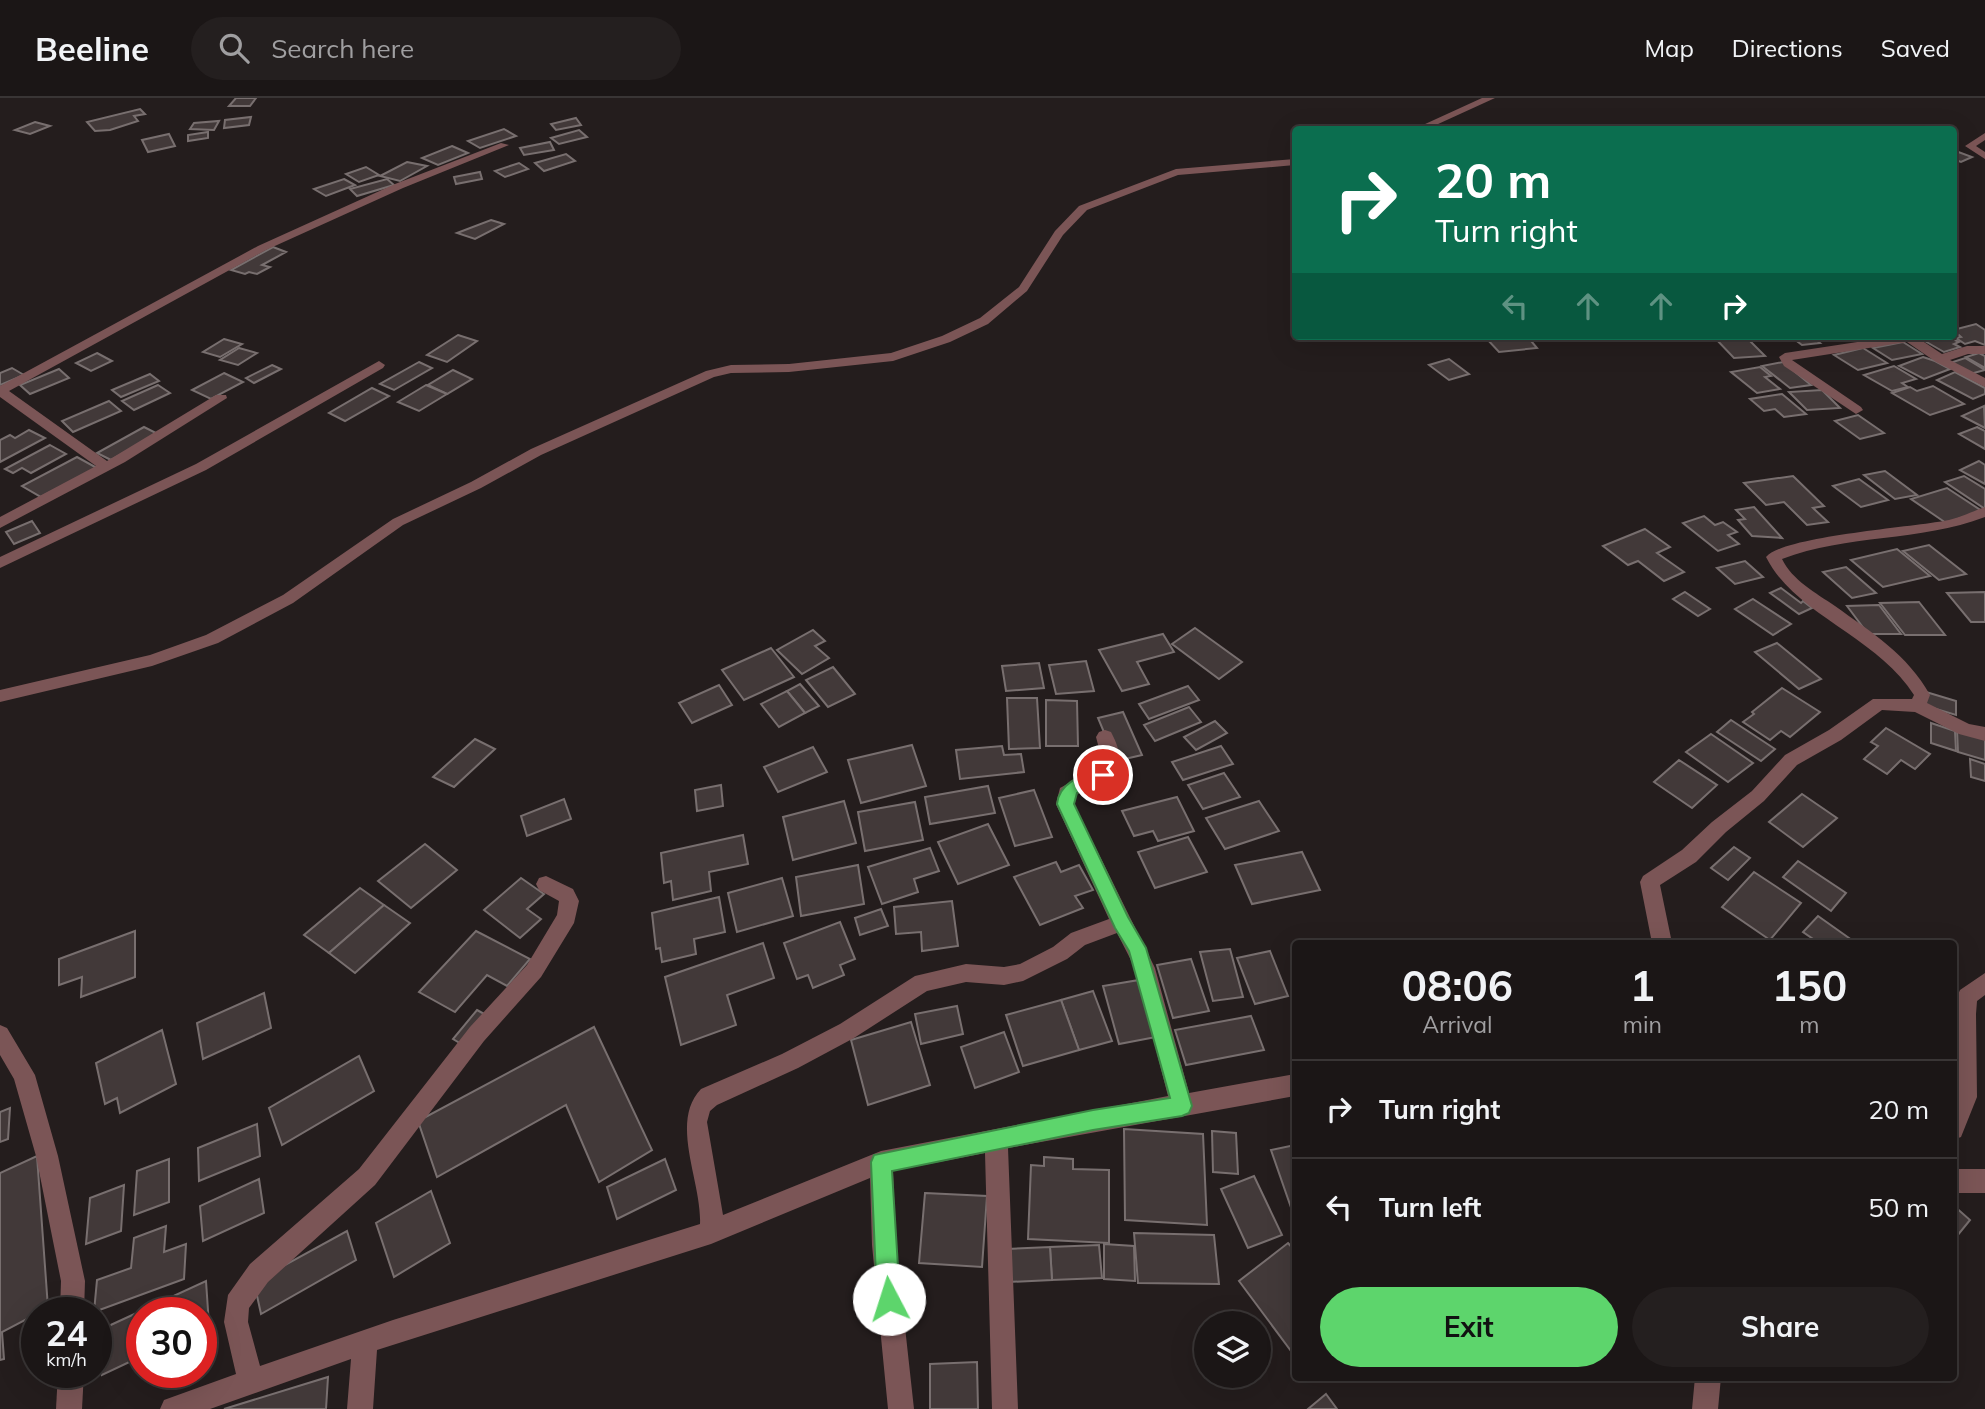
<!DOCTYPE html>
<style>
body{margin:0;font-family:Mulish,sans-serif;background:#241f1f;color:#f1f3f6;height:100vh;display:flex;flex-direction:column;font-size:26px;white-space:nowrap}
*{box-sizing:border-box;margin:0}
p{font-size:23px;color:#a09fa1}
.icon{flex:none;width:38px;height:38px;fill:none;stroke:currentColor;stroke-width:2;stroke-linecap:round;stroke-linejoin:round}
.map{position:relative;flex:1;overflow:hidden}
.sheet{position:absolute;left:1292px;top:842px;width:665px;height:441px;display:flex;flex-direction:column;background:#1b1616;border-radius:7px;box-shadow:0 7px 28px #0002,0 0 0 2px #393535}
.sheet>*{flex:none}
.hud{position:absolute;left:1292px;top:28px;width:665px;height:214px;border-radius:7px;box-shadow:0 7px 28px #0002,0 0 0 2px #393535;background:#0b6e4f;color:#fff;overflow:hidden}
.buttons{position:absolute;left:1194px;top:1213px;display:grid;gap:14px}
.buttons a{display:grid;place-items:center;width:77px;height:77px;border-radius:50%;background:#1b1616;box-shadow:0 7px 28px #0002,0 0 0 2px #393535;font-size:35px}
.speed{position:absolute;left:21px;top:1199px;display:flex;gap:14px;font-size:35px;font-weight:700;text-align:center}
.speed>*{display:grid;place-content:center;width:91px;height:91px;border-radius:50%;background:#1b1616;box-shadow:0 7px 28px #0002,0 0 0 2px #393535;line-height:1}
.speed small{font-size:18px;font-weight:400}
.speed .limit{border:10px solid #d22;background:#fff;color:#111}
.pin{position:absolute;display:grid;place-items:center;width:60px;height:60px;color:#fff;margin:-30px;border:4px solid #fff;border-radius:50%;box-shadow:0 2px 7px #0007}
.me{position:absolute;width:77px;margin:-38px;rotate:355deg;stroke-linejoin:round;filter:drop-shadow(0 0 5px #0008)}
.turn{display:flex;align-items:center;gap:24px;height:147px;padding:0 28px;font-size:32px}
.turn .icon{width:91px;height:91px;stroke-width:2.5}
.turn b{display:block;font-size:49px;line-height:60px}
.lanes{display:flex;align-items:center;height:66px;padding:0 28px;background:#0003;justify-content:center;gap:35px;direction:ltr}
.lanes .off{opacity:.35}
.eta{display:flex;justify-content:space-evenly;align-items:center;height:119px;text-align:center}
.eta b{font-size:42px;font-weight:700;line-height:49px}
.button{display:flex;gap:14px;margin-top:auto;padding:14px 28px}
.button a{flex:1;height:80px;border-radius:42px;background:#5dd56c;color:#111;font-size:28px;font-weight:700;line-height:80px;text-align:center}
.button a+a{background:#241f1f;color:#f1f3f6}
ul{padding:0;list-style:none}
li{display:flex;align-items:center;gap:21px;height:98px;padding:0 28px;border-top:2px solid #393535}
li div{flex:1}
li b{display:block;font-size:26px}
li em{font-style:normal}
header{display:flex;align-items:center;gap:42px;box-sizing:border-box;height:98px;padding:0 35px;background:#1b1616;border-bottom:2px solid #393535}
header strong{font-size:33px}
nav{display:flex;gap:38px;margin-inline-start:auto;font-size:24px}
.search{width:490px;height:63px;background:#241f1f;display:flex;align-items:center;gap:18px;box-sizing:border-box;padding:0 24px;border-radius:38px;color:#a09fa1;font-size:26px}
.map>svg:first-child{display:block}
.building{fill:#423939;stroke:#786f6f;stroke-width:2}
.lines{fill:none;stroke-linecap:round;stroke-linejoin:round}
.street{fill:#7b5556;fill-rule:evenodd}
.route{fill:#5dd56c;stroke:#3c8a46;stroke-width:2}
</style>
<header>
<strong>Beeline</strong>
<div class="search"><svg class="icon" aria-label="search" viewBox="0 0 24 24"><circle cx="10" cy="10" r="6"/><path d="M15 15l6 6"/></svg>Search here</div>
<nav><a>Map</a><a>Directions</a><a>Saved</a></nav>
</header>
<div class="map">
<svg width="1985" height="1311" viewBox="0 0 1985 1311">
<rect width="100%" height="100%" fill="#241d1d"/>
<!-- building -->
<g class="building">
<path d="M236 0H256L250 8H229Z"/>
<path d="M140 11 145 16 134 18 138 23 110 32 95 33 87 24Z"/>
<path d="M251 19 249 27 224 30 225 22Z"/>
<path d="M576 20 581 27 556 32 551 26Z"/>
<path d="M219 23 214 32 190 31 194 25Z"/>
<path d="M35 24 50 28 30 36 15 32Z"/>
<path d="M504 31 516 38 480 50 468 43Z"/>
<path d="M579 32 587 39 559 46 551 40Z"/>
<path d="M208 34V40L188 43V37Z"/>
<path d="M169 36 175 48 148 54 142 42Z"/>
<path d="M550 44 554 52 524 57 520 50Z"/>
<path d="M452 48 468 55 438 67 422 60Z"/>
<path d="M1953 52 1972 59 1961 64 1953 61Z"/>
<path d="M566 56 575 63 544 73 535 65Z"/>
<path d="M407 64 427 68 400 83 380 78Z"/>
<path d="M519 65 528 71 505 79 495 73Z"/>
<path d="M366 69 379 77 359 84 346 76Z"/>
<path d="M480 74 482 81 456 86 454 79Z"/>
<path d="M344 81 355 87 326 98 314 91Z"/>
<path d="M387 81 394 87 357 98 350 91Z"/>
<path d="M491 122 504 126 475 141 457 135Z"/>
<path d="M273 149 286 154 262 167 270 169 257 176 249 174 245 176 231 172Z"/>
<path d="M1976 226 1985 232V247L1975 243 1965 246 1956 240 1961 239 1953 232Z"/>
<path d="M458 237 477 243 447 264 427 257Z"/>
<path d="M1503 238H1527L1537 250 1499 254 1486 240Z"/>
<path d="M1713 238H1745L1765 258 1734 260Z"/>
<path d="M1790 238H1811L1820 245 1802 247Z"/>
<path d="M1822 238H1860L1863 241H1824Z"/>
<path d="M1916 238 1949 239 1959 244 1954 246 1960 249 1944 254Z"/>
<path d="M224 241 242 246 220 259 203 254Z"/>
<path d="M1903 244 1922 256 1892 262 1873 250Z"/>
<path d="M239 250 257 255 238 267 220 262Z"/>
<path d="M1863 250 1887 265 1858 272 1834 257Z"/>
<path d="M97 255 112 263 91 273 76 265Z"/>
<path d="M1979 255 1985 258V270L1966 259Z"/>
<path d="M1923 259 1935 263 1950 271 1924 281 1899 268Z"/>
<path d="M1965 260 1985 272 1970 276 1950 265Z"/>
<path d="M1449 261 1469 276 1449 282 1429 267Z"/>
<path d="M419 264 432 270 394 292 380 286Z"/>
<path d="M1783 264 1811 287 1790 290 1762 268Z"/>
<path d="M272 267 281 271 254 285 246 280Z"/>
<path d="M1894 268 1916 281 1902 285 1908 289 1892 293 1864 277Z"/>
<path d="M1760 269 1771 278 1765 279 1780 291 1757 295 1731 274Z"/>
<path d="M12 270 24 277 0 287V275Z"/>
<path d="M59 271 69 280 30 296 20 287Z"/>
<path d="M453 272 472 281 447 296 428 287Z"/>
<path d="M1955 274 1985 290V296L1973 301 1937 282Z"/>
<path d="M224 275 243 284 211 301 192 292Z"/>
<path d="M150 276 159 283 121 299 112 292Z"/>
<path d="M158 287 170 295 134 312 122 303Z"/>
<path d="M426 287 447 296 419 313 398 304Z"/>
<path d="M1933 288 1964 306 1930 317 1892 295 1910 289 1917 293Z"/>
<path d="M372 290 389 298 345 323 329 315Z"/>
<path d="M1822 292 1840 310 1807 312 1789 294Z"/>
<path d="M1782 296 1806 316 1784 319 1775 311 1764 313 1750 301Z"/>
<path d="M109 303 121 313 73 334 62 323Z"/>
<path d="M1984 308 1985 330 1962 318Z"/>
<path d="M1858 317 1884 335 1860 341 1835 323Z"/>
<path d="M144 329 158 336 111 362 97 355Z"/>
<path d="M1977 329 1985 333V351L1959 336Z"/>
<path d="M29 332 45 340 0 364V342L10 337 15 340Z"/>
<path d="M50 347 66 356 31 375 22 370 13 375 5 371Z"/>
<path d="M77 359 97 370 41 399 22 388Z"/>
<path d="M1979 363 1985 367V386L1960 372Z"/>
<path d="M1885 373 1917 397 1895 401 1864 377Z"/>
<path d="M1793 378 1824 408 1813 410 1828 424 1807 427 1784 404 1766 407 1744 385Z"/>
<path d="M1964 378 1985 391V411L1945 384Z"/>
<path d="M1859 381 1888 402 1861 409 1833 388Z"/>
<path d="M1947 390 1982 413 1946 425 1911 401Z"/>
<path d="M1754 409 1782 440 1752 438 1738 422 1745 421 1736 412Z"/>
<path d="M1704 418 1715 427 1723 424 1737 434 1728 437 1739 446 1718 453 1683 425Z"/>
<path d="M32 423 40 435 14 446 6 434Z"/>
<path d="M1645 431 1670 449 1657 455 1684 474 1664 483 1638 463 1628 467 1603 448Z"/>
<path d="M1929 447 1966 476 1939 482 1903 453Z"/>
<path d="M1897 451 1930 478 1883 489 1851 462Z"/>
<path d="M1745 463 1763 479 1735 486 1717 470Z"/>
<path d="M1846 469 1876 495 1852 500 1823 474Z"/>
<path d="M1781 490 1801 505 1803 503 1812 510 1799 516 1770 495Z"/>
<path d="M1685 494 1710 511 1698 518 1673 501Z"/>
<path d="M1985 494V524H1971L1947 495Z"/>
<path d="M1753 501 1791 526 1773 537 1735 511Z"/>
<path d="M1919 504 1945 537H1905L1880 505Z"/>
<path d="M1879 507 1901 536H1868L1847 508Z"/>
<path d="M1195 530 1242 564 1219 581 1172 546Z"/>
<path d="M813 532 825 543 815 548 829 560 802 576 777 552Z"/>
<path d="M1163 536 1174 554 1137 564 1149 586 1122 593 1099 552Z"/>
<path d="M1777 545 1821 581 1799 591 1755 554Z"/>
<path d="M771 550 794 579 744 602 722 572Z"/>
<path d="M1086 563 1094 593 1056 596 1049 567Z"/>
<path d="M1039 565 1044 590 1006 593 1002 568Z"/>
<path d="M833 569 855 596 828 609 806 582Z"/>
<path d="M800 586 819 608 805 615 787 593Z"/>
<path d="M719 587 732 607 692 625 679 605Z"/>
<path d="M1188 588 1199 602 1149 621 1139 606Z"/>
<path d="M1782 590 1820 614 1790 639 1781 633 1770 642 1743 624 1754 616 1752 614Z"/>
<path d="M787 593 805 615 779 629 761 606Z"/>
<path d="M1926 594 1956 603V617L1926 608Z"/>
<path d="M1007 600H1037L1040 650 1009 651Z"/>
<path d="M1046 602 1077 603 1078 648H1046Z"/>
<path d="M1189 609 1201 624 1155 643 1144 627Z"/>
<path d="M1123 614 1142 657 1116 663 1098 620Z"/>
<path d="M1731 622 1775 651 1761 663 1717 634Z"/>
<path d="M1215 623 1227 635 1196 652 1184 639Z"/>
<path d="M1931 625 1955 633 1956 653 1931 645Z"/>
<path d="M1886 630 1930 656 1915 671 1901 662 1887 676 1864 661 1878 648 1871 644Z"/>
<path d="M1957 632 1985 641V662L1958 654Z"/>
<path d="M1711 636 1753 665 1728 684 1686 654Z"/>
<path d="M475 641 495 651 454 689 433 679Z"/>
<path d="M912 647 926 688 861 705 848 662Z"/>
<path d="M1002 648 1004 657 1021 656 1024 674 960 681 956 652Z"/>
<path d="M1221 648 1233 666 1183 682 1172 664Z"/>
<path d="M813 649 827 674 778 694 764 669Z"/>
<path d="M1970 661 1985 666V683L1971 679Z"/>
<path d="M1679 662 1717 687 1692 710 1654 684Z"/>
<path d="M1224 675 1240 699 1203 711 1188 687Z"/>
<path d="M721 687 723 708 697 713 695 692Z"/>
<path d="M988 688 995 715 930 726 925 699Z"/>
<path d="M1034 692 1052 739 1015 748 999 700Z"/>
<path d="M1802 696 1837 720 1803 749 1769 724Z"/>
<path d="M1177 699 1194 733 1158 743 1153 733 1134 738 1122 713Z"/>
<path d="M564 701 571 721 527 738 521 718Z"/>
<path d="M844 703 856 745 793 762 783 719Z"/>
<path d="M1259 703 1279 733 1225 751 1206 720Z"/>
<path d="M915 704 923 742 865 753 858 714Z"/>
<path d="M988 726 1009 767 958 786 938 744Z"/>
<path d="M743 737 748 766 709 774 711 793 673 802 671 783 664 785 661 755Z"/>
<path d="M1188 739 1207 774 1155 790 1138 754Z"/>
<path d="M425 746 457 772 411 810 378 783Z"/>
<path d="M1734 749 1750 760 1728 782 1711 770Z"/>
<path d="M930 750 939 773 914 781 918 794 882 806 868 769Z"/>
<path d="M1302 754 1320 792 1252 806 1235 767Z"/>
<path d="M1798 763 1846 795 1831 813 1783 779Z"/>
<path d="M1056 764 1061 774 1079 767 1093 792 1075 798 1083 810 1040 827 1014 779Z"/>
<path d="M858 767 864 806 801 818 796 779Z"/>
<path d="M1754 774 1801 805 1770 842 1722 809Z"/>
<path d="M521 780 544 796 527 811 541 821 520 840 484 812Z"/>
<path d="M782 780 793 818 737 834 728 795Z"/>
<path d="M360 790 384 807 329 855 304 837Z"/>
<path d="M719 799 725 834 694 841 696 856 662 864 660 850 656 851 652 815Z"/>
<path d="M952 803 958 848 922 853 921 834 896 836 894 809Z"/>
<path d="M384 807 410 825 355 875 329 855Z"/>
<path d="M881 811 888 828 860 837 855 820Z"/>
<path d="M1818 818 1856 845H1819L1803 834Z"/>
<path d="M840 824 855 861 840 867 844 877 813 890 808 877 797 881 784 845Z"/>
<path d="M135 833V879L81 899 82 879 59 887V861Z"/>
<path d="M476 833 530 861 507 888 487 877 455 914 419 894Z"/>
<path d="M763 845 774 880 727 897 736 927 681 947 665 879Z"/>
<path d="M1230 851 1243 899 1213 903 1200 854Z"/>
<path d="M1270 853 1288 898 1255 906 1237 860Z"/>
<path d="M1191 861 1209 913 1173 920 1157 867Z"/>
<path d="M1139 882 1156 939 1119 946 1103 888Z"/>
<path d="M1093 893 1112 943 1079 952 1061 902Z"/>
<path d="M264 895 271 930 203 961 197 925Z"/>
<path d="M1061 902 1079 952 1023 968 1006 917Z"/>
<path d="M957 908 963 936 921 946 915 916Z"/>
<path d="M477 912 488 918 463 947 453 941Z"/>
<path d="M1251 918 1264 952 1186 967 1175 932Z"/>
<path d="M911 924 930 987 868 1007 851 942Z"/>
<path d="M594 929 652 1052 599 1084 566 1007 437 1079 418 1023Z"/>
<path d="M162 932 176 986 120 1015 117 1000 105 1006 96 965Z"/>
<path d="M1004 934 1019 974 975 990 961 949Z"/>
<path d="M359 958 374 993 282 1047 269 1010Z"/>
<path d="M10 1010 8 1041 0 1044V1014Z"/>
<path d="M257 1026 260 1058 199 1083 198 1050Z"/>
<path d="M1124 1031 1203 1036 1207 1127 1125 1122Z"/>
<path d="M1212 1033 1236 1035 1238 1076 1213 1074Z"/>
<path d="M1295 1047V1121L1271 1052Z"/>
<path d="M37 1058 48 1210 2 1234 4 1261 0 1262V1075Z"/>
<path d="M1044 1059 1073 1061V1071L1109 1072V1145L1028 1141 1031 1067 1044 1068Z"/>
<path d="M169 1061V1104L134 1117 137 1073Z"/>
<path d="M665 1061 676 1092 617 1121 607 1089Z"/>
<path d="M1254 1078 1282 1137 1248 1150 1221 1091Z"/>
<path d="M259 1081 264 1115 203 1143 200 1108Z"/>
<path d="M124 1087 121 1133 86 1146 90 1100Z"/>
<path d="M431 1093 450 1145 394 1179 376 1125Z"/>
<path d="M925 1095 987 1098 982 1169 919 1165Z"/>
<path d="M1953 1107 1970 1122 1953 1143Z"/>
<path d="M166 1128 164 1154 186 1146 184 1181 94 1214 97 1182 131 1170 134 1140Z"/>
<path d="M347 1133 356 1162 261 1216 254 1184Z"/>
<path d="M1134 1135 1214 1137 1219 1186 1138 1185Z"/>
<path d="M1288 1145 1295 1153V1249L1291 1253 1239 1183Z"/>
<path d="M1104 1146 1134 1148 1135 1183 1104 1181Z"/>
<path d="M1099 1147 1102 1180 1052 1182 1050 1149Z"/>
<path d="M1050 1149 1052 1182 1008 1184 1007 1151Z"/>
<path d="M206 1183 209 1227 201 1230V1214H142V1258L102 1277V1231Z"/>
<path d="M977 1264 978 1311H930V1266Z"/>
<path d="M328 1279 326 1311H224Z"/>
<path d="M1326 1296 1337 1311H1308Z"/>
</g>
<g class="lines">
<!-- street -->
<g class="street">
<path d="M1482 0H1495L1425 32H1412Z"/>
<path d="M1985 35V42L1976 48 1985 54V61L1965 48Z"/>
<path d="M501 45 509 47 403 90 266 152 9 293 107 363 216 297H226L227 300 125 364 0 430V419L96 368 0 299V288L258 148 395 86Z"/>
<path d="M1295 61V67L1178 77 1087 112 1063 137 1027 193 988 226 950 244 893 263 789 274 731 275 714 279 541 357 481 390 403 427 293 505 218 545 152 568 0 604V592L150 557 206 537 283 497 393 421 471 384 531 351 706 273 731 267 789 266 891 255 942 238 980 220 1019 189 1055 133 1079 108 1176 71Z"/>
<path d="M1897 238H1915L1942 256 1967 248H1985V256H1968L1950 262 1985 280V289L1936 264 1907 244 1792 262 1861 309 1863 312 1856 316 1784 268 1779 259 1785 255Z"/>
<path d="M379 263 385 267 383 270 206 372 0 470V459L196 366Z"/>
<path d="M1985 409V419C1920 444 1847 436 1782 461 1792 482 1816 495 1835 508 1871 534 1908 557 1930 597L1927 605 1969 626 1985 629V643L1959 636 1915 614 1882 612 1841 642 1797 667 1764 703 1726 734 1696 764 1660 787 1672 845H1652L1640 784 1643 778 1682 752 1712 724 1752 693 1785 657 1829 632 1873 601H1912L1914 597C1877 538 1795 517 1766 459 1783 438 1916 429 1949 422 1962 419 1973 413 1985 409Z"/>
<path d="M1105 632 1111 634C1135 680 1104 679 1075 698L1074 706 1155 870 1189 995 1295 976V998L1008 1050 1018 1311H992L985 1055 893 1073 896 1147 914 1311H888L872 1147 870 1080 711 1146 377 1252 373 1311H347L351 1261 210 1311H160L164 1302 236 1276 224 1224 228 1197 250 1166 359 1071 470 929 527 867 557 817 559 803 539 792 536 786 539 780 546 778 573 791 579 803 574 825 541 879 484 943 375 1087 268 1184 249 1210 248 1224 260 1268 393 1222 700 1126C702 1084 669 1024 701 991L782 956 840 926 915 878 966 866 1004 869 1020 866 1053 849 1071 835 1109 821 1056 706 1060 690 1101 668 1102 662 1096 639 1099 634ZM1117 835 1135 870 1168 998 881 1053 723 1117 707 1024 710 1013 717 1007 798 970 854 940 927 893 966 884 1004 887 1023 883 1067 861 1085 847Z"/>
<path d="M1985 875V897L1977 903 1976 916 1977 999 1961 1039 1953 1042 1957 899 1960 892Z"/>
<path d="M0 927 7 930 35 977 58 1058 85 1183 84 1214H60L61 1183 36 1058 14 981 0 957Z"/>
<rect x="1953" y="1071" width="32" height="24"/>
<path d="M58 1274H84L82 1311H56Z"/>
<path d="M1695 1279H1721L1718 1311H1692Z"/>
</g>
</g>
<!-- route -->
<path class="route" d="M1103 670 1111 677 1109 681 1077 695 1074 706 1128 819 1146 850 1192 1008 1189 1015 1182 1018 1093 1032 892 1073 900 1201 897 1209 889 1212 881 1209 877 1201 871 1064 874 1057 1093 1012 1170 1000 1129 853 1115 830 1057 706C1059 683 1084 677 1103 670Z"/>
</svg>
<div class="buttons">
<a><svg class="icon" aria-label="layers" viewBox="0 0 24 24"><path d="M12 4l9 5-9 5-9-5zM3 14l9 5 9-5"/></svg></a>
</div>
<div class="speed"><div>24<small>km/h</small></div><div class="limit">30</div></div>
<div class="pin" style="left:1103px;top:677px;background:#d93025"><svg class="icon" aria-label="arrive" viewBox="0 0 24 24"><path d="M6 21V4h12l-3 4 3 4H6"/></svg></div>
<svg class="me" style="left:889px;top:1201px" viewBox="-20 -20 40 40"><circle r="19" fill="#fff"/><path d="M0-13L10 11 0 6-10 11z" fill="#5dd56c"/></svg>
<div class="hud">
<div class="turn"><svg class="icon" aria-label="right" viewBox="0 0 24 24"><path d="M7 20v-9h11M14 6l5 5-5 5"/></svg><div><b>20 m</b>Turn right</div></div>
<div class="lanes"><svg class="icon off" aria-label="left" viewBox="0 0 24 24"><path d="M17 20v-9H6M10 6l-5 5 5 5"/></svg><svg class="icon off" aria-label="ahead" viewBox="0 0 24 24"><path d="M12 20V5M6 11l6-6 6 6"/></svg><svg class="icon off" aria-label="ahead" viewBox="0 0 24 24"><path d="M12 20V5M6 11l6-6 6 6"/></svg><svg class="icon" aria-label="right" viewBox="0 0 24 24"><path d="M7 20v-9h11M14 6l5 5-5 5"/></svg></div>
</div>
<section class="sheet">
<div class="eta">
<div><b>08:06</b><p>Arrival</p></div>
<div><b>1</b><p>min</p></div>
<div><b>150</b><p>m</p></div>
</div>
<ul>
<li><svg class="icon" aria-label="right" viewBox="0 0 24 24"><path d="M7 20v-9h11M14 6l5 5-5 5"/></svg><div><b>Turn right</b></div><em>20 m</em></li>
<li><svg class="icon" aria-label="left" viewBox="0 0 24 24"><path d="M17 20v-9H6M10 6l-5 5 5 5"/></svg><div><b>Turn left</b></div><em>50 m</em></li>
</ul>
<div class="button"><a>Exit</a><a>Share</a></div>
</section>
</div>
